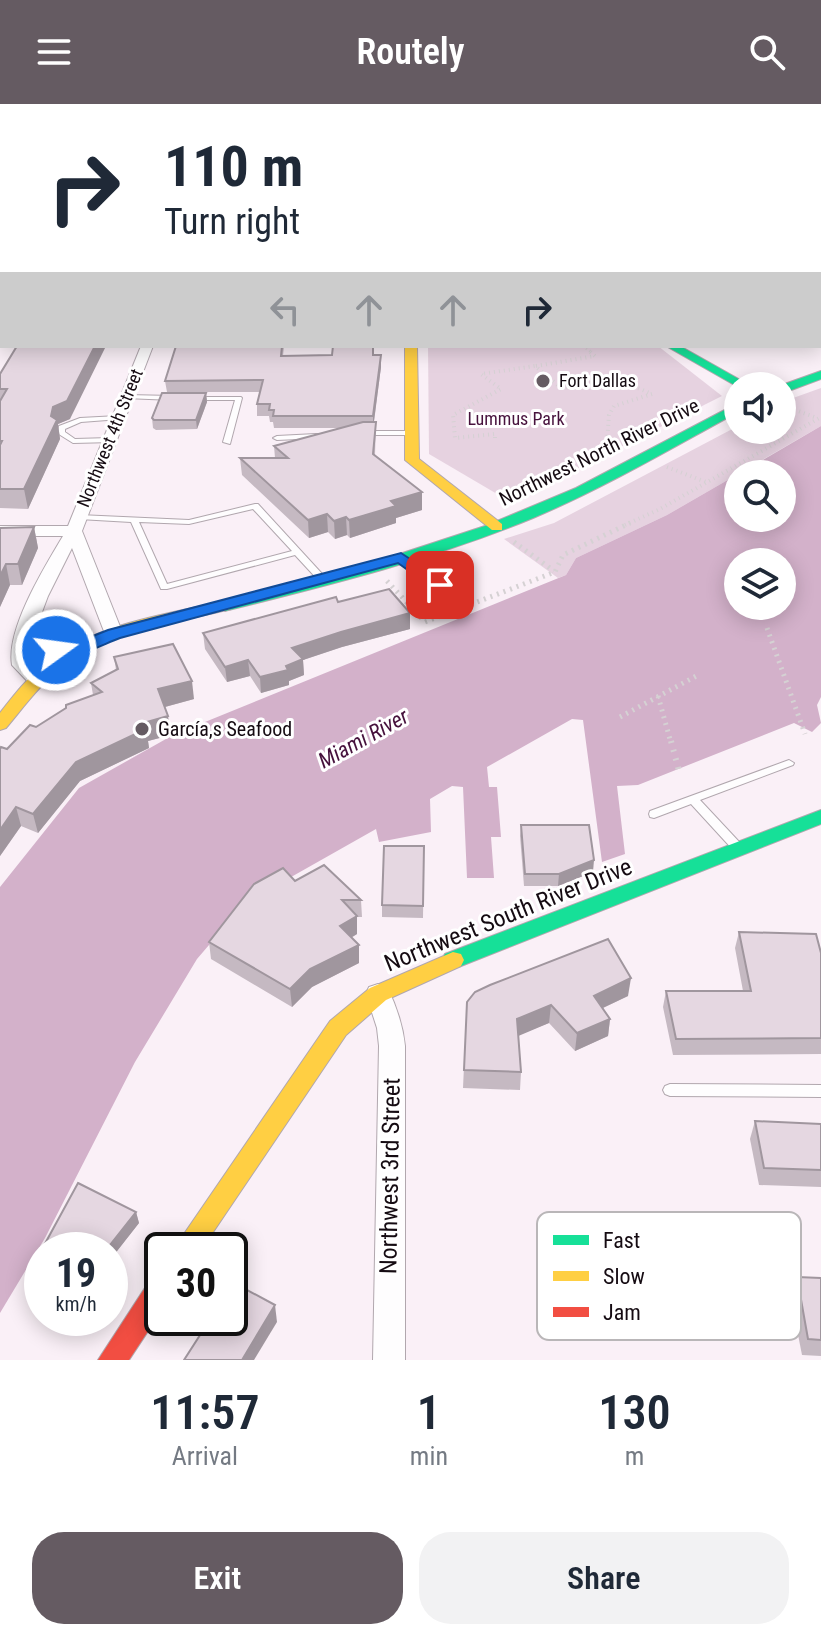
<!DOCTYPE html>
<meta charset="utf-8">
<style>
body{margin:0;font-family:"Roboto Condensed",sans-serif;background:#f2f2f3;color:#1f2937;height:100vh;display:flex;flex-direction:column;font-size:30px;white-space:nowrap}
*{box-sizing:border-box;margin:0}
p{font-size:26px;color:#747a83}
.icon{flex:none;width:44px;height:44px;fill:none;stroke:currentColor;stroke-width:2;stroke-linecap:round;stroke-linejoin:round}
.map{position:relative;height:1256px;overflow:hidden}
.details{display:flex;flex-direction:column;background:#fff;flex:1}
.details>*{flex:none}
.hud{position:absolute;left:0px;top:0px;width:822px;height:244px;box-shadow:0 4px 20px #0003;background:#fff;color:#1f2937;overflow:hidden}
.tools{position:absolute;left:724px;top:268px;display:grid;gap:16px}
.tools a{display:grid;place-items:center;width:72px;height:72px;border-radius:50%;background:#fff;box-shadow:0 4px 20px #0003;font-size:40px}
.speed{position:absolute;left:24px;top:1128px;display:flex;gap:16px;font-size:40px;font-weight:700;text-align:center}
.speed>*{display:grid;place-content:center;width:104px;height:104px;border-radius:50%;background:#fff;box-shadow:0 4px 20px #0003;line-height:1}
.speed small{font-size:20px;font-weight:400}
.speed .limit{border:4px solid #111;border-radius:12px;background:#fff;color:#111}
.pin{position:absolute;display:grid;place-items:center;width:68px;height:68px;color:#fff;margin:-34px;border-radius:16px;box-shadow:0 4px 12px #0006}
.me{position:absolute;width:88px;margin:-44px;rotate:76deg;stroke-linejoin:round;filter:drop-shadow(0 0 6px #0008)}
.turn{display:flex;align-items:center;gap:28px;height:168px;padding:0 32px;font-size:36px}
.turn .icon{width:104px;height:104px;stroke-width:2.5}
.turn b{display:block;font-size:56px;line-height:68px}
.lanes{display:flex;align-items:center;height:76px;padding:0 32px;background:#0003;justify-content:center;gap:40px;direction:ltr}
.lanes .off{opacity:.35}
.eta{display:flex;justify-content:space-evenly;align-items:center;height:136px;text-align:center}
.eta b{font-size:48px;font-weight:600;line-height:56px}
.primary-button{display:flex;gap:16px;margin-top:auto;padding:16px 32px}
.primary-button a{flex:1;height:92px;border-radius:32px;background:#655b62;color:#fff;font-size:32px;font-weight:600;line-height:92px;text-align:center}
.primary-button a+a{background:#f2f2f3;color:#1f2937}
header{display:flex;justify-content:space-between;align-items:center;height:104px;padding:0 32px;background:#655b62;color:#fff;font-size:36px;font-weight:600}
.map>svg:first-child{display:block}
.green{fill:#e6d2e0}
.water{fill:#d3b1ca;fill-rule:evenodd}
.lines{fill:none;stroke-linecap:round;stroke-linejoin:round}
.lane-casing{stroke:#b1a7ae;stroke-width:2}
.street-casing{stroke:#b1a7ae;stroke-width:2}
.fast-casing{stroke:#b1a7ae;stroke-width:2}
.slow-casing{stroke:#b1a7ae;stroke-width:2}
.jam-casing{stroke:#b1a7ae;stroke-width:2}
.path-far4{stroke:#d5d1d3;stroke-width:2;stroke-dasharray:1 3;stroke-linecap:butt}
.path-far3{stroke:#d5d1d3;stroke-width:3;stroke-dasharray:1 3;stroke-linecap:butt}
.path-far2{stroke:#d5d1d3;stroke-width:4;stroke-dasharray:1 4;stroke-linecap:butt}
.path-far1{stroke:#d5d1d3;stroke-width:5;stroke-dasharray:2 5;stroke-linecap:butt}
.path{stroke:#d5d1d3;stroke-width:6;stroke-dasharray:2 7;stroke-linecap:butt}
.lane{fill:#fefdfe;fill-rule:evenodd}
.street{fill:#fefdfe;fill-rule:evenodd}
.fast{fill:#16e098;fill-rule:evenodd}
.slow{fill:#ffcf43;fill-rule:evenodd}
.jam{fill:#f24e42;fill-rule:evenodd}
.wall{fill:#c5b9c2}
.shaded-wall{fill:#a0969e}
.building{fill:#e5d7e1;stroke:#a0969e;stroke-width:2}
.route{fill:#1a73e8;stroke:#114b97;stroke-width:2}
.poi-dot{fill:#655b62;stroke:#fff;stroke-width:3}
.labels{text-anchor:middle;stroke-width:6;stroke-linejoin:round;paint-order:stroke}
.far-poi-label{font-size:18px;fill:#150b12;stroke:#fff;text-anchor:start}
.far-park-label{font-size:18px;fill:#47123d;stroke:#fff}
.far-street-label{font-size:18px;fill:#150b12;stroke:#fff}
.street-label{font-size:20px;fill:#150b12;stroke:#fff}
.poi-label{font-size:20px;fill:#150b12;stroke:#fff;text-anchor:start}
.water-label{font-size:22px;font-style:italic;fill:#46113c;stroke:#fff}
.near-street-label{font-size:24px;fill:#150b12;stroke:#fff}
.key{fill:#fff;stroke:#b9b6b8;stroke-width:2}
.key-label{font-size:22px;fill:#150b12}
</style>
<header><svg class="icon" aria-label="menu" viewBox="0 0 24 24"><path d="M4 6h16M4 12h16M4 18h16"/></svg>Routely<svg class="icon" aria-label="search" viewBox="0 0 24 24"><circle cx="10" cy="10" r="6"/><path d="M15 15l6 6"/></svg></header>
<div class="map">
<svg width="821" height="1256" viewBox="0 0 821 1256">
<rect width="100%" height="100%" fill="#faf0f7"/>
<!-- green -->
<g class="green">
<path d="M428 242H658L722 292 517 395 509 397 429 350Z"/>
<path d="M821 284V322L667 411 576 454 566 471 558 474 504 435 554 419 738 322V326H782V298Z"/>
</g>
<!-- water -->
<path class="water" d="M821 322V593L817 601 821 619 812 628 794 619 638 681 617 682 625 750 602 758 583 616 572 615 487 663 489 683H497L501 733H491L494 774H467L463 683 452 682 430 695 431 728 379 738 376 725 245 799 197 855 135 958 45 1134 0 1209V783L79 684 173 631 566 471 576 454 667 411 738 370V414H782V370H739ZM738 458H782V502H738Z"/>
<g class="lines">
<defs>
<g id="lane">
<rect x="0" y="64" width="2" height="2"/>
<path d="M127 291 173 292 176 294 173 296 125 294V292Z"/>
<path d="M191 293H241L242 294 230 340 223 338 235 296H193L191 295Z"/>
<path d="M118 312 122 314 120 315 81 318 65 325V328L75 335 110 334 114 336 113 338 73 339 57 329 59 322 80 314Z"/>
<path d="M361 327H410L414 329 410 331H361Z"/>
<path d="M316 330H319V334L277 336 273 334 277 332Z"/>
<path d="M255 400H258L325 473 326 475 325 477H319L295 451 167 485H161L131 418 79 415 75 413 79 411 189 416ZM253 405 292 447 167 480 139 418 189 420Z"/>
<path d="M401 450 443 479 444 481 443 483H437L398 455V451Z"/>
<path d="M789 656 794 659 793 661 700 696 743 742 745 745 743 748H735L691 700 654 714 650 713 649 710 650 707Z"/>
<path d="M670 980 821 981V993L670 992 665 990 663 986 665 982Z"/>
</g>
<g id="street">
<rect x="0" y="219" width="2" height="8"/>
<path d="M141 242H153L82 427 123 530 114 535 105 530 72 444 48 492 32 535 76 543 78 547 69 553 29 546 31 563 47 576 44 580H30L12 561C6 525 44 464 63 432H0V422H68Z"/>
<path d="M378 880 387 883C396 901 403 922 405 942V1256H373L379 942 377 924 366 890 369 883Z"/>
</g>
<g id="fast">
<rect x="405" y="0" width="8" height="2"/>
<path d="M741 0H749L751 2H743Z"/>
<rect x="820" y="70" width="1" height="6"/>
<rect x="820" y="88" width="1" height="6"/>
<path d="M2 95V103L0 104V96Z"/>
<rect x="820" y="114" width="1" height="6"/>
<rect x="0" y="122" width="2" height="6"/>
<rect x="820" y="144" width="1" height="6"/>
<path d="M666 242H680L751 282 738 283Z"/>
<path d="M821 267V275L786 288 782 289V282H779Z"/>
<path d="M738 299V308C670 345 604 384 533 414 434 455 329 481 225 507L217 502 219 499 372 459 485 422 576 384Z"/>
<path d="M821 706V720L461 862 453 864 445 862 442 856 445 850Z"/>
</g>
<g id="slow">
<path d="M405 242H417L419 355 502 420V426H492L405 356Z"/>
<path d="M225 497 231 499 233 502 231 505C170 520 105 527 56 568 37 584 22 605 6 624L0 626V609C14 591 28 573 46 559 97 519 164 511 225 497Z"/>
<path d="M453 848 461 850 464 856 461 862 386 896 346 931 201 1146H173L330 917 370 884Z"/>
</g>
<path id="jam" d="M162 1169V1206L129 1256H98L152 1173Z"/>
</defs>
<!-- lane casing -->
<use href="#lane" class="lane-casing"/>
<!-- street casing -->
<use href="#street" class="street-casing"/>
<!-- fast casing -->
<use href="#fast" class="fast-casing"/>
<!-- slow casing -->
<use href="#slow" class="slow-casing"/>
<!-- jam casing -->
<use href="#jam" class="jam-casing"/>
<!-- path-far4 -->
<g class="path-far4">
<path d="M436 0 440 2"/>
<path d="M564 0 574 2"/>
<path d="M551 2 558 0"/>
<path d="M584 2 593 0"/>
</g>
<!-- path-far3 -->
<g class="path-far3">
<path d="M529 242H552"/>
<path d="M583 242 591 248"/>
</g>
<!-- path-far2 -->
<g class="path-far2">
<path d="M536 262 595 252 588 246"/>
<path d="M785 302 817 314"/>
<path d="M495 334V330L455 334 453 311 501 285 481 270 535 262 560 283 571 284 603 275 626 279 652 290 614 302 609 311 607 338 623 344"/>
<path d="M667 363 706 378"/>
<path d="M625 421 660 405 821 313"/>
</g>
<!-- path-far1 -->
<g class="path-far1">
<path d="M514 438 554 467"/>
<path d="M387 477 425 518 555 468 563 451 630 419"/>
<path d="M767 524 805 630"/>
<path d="M658 592 671 639"/>
<path d="M620 613 700 570"/>
</g>
<!-- path -->
<path class="path" d="M671 637 679 667"/>
<!-- lane -->
<use href="#lane" class="lane"/>
<!-- street -->
<use href="#street" class="street"/>
<!-- fast -->
<use href="#fast" class="fast"/>
<!-- slow -->
<use href="#slow" class="slow"/>
<!-- jam -->
<use href="#jam" class="jam"/>
</g>
<!-- wall -->
<g class="wall">
<path d="M0 0H323L320 2H2V38L0 39Z"/>
<path d="M764 0H821V51L820 2H766Z"/>
<path d="M176 242H284L283 252 374 251 381 263 374 318H376L375 351 422 406 396 414V419L350 434 347 431 335 435 328 428 309 434 242 371 240 354H275L274 342 340 324H274L273 318H270L269 312H257V300L260 288H167L165 277Z"/>
<path d="M705 242H754L753 244H706Z"/>
<path d="M0 270 70 315 58 320 60 335 28 405 0 404Z"/>
<path d="M206 289 207 298 197 325 156 326 153 324 152 314Z"/>
<path d="M34 423 38 444 22 481H10L0 503V424Z"/>
<path d="M338 498 410 525 342 543 303 556 304 571 289 577V581L261 589 250 572 227 578 205 545 203 529Z"/>
<path d="M114 553 194 595 165 603 171 631 148 637 149 644 80 677 38 729 21 722 0 752V645H7L36 623 93 591 91 579 116 566Z"/>
<path d="M521 721 593 768 558 782H524L520 732Z"/>
<path d="M424 742 423 814 382 813V801Z"/>
<path d="M295 777 361 796 362 813H357V830L351 834 359 859 312 883 292 903 211 855 209 838Z"/>
<path d="M739 828 821 849V950L673 951 663 903 666 887H743L735 844Z"/>
<path d="M628 892 603 904 610 915 608 932 575 947 549 919 518 931 521 968 520 986 463 984 467 898Z"/>
<path d="M755 1017 821 1020V1083L759 1081 750 1035Z"/>
<path d="M78 1079 136 1108 139 1119 110 1156V1146H42V1171L39 1170 35 1158Z"/>
<path d="M797 1173 821 1174V1252L802 1251 790 1190Z"/>
</g>
<!-- shaded-wall -->
<g class="shaded-wall">
<path d="M49 0H61V2H48Z"/>
<path d="M299 0H323L320 2H296Z"/>
<path d="M2 22V38L0 39V23Z"/>
<path d="M2 177V193L0 197V180Z"/>
<path d="M95 242H106L70 315 58 320 60 335 28 405 24 385 51 312 53 303Z"/>
<path d="M381 251V263L373 324V312Z"/>
<path d="M206 289 207 298 197 325 196 316Z"/>
<path d="M422 388V406L396 414V419L350 434 349 416 391 397Z"/>
<path d="M327 410 328 428 309 434 308 416Z"/>
<path d="M346 413 347 431 335 435 334 417Z"/>
<path d="M34 423 38 444 22 481 18 460Z"/>
<path d="M6 460 10 481 0 503V472Z"/>
<path d="M410 509V525L342 543 303 556 304 571 289 577V581L261 589 260 573 286 562 292 544 341 528Z"/>
<path d="M248 556 250 572 227 578 225 563Z"/>
<path d="M192 577 194 595 161 604 158 585Z"/>
<path d="M168 612 171 631 148 637 149 644 80 677 38 729 33 710 76 658 140 620Z"/>
<path d="M16 703 21 722 0 752V726Z"/>
<path d="M594 756 593 768 558 782 559 770Z"/>
<path d="M357 812V830L340 840V822Z"/>
<path d="M359 841V859L312 883 292 903 290 885 310 865Z"/>
<path d="M631 874 628 892 592 909 594 892Z"/>
<path d="M551 901 549 919 516 933 517 915Z"/>
<path d="M610 915 608 932 575 947 577 929Z"/>
<path d="M136 1108 139 1119 110 1156V1146H106Z"/>
<path d="M275 1201 277 1218 254 1256H242Z"/>
</g>
<!-- building -->
<g class="building">
<path d="M1 0H49L48 2H2V22L0 23V4H1Z"/>
<path d="M135 0H299L296 2H135Z"/>
<path d="M442 0H521L530 2H442Z"/>
<path d="M777 0H820V2H778Z"/>
<path d="M820 5 821 6V34L820 33Z"/>
<path d="M0 134H2V178V170H0Z"/>
<path d="M820 166H821V202L820 201Z"/>
<path d="M17 242H95L67 297 53 303 51 312 57 316 24 385H0V341L2 337H0V297L7 285H0V270Z"/>
<path d="M176 242H282L281 252 332 251 333 242H373V251H381L373 312H273L274 306H269L270 300H257L263 276 165 277Z"/>
<path d="M162 289H206L196 316H154L152 314Z"/>
<path d="M363 318H376L373 350 422 388 391 397 396 402 349 416 346 413 334 417 327 410 308 416 240 354H288L274 342Z"/>
<path d="M34 423 18 460H6L0 472V424Z"/>
<path d="M389 485 410 509 341 528 292 544 303 555 286 562 288 566 260 573 248 556 225 563 203 529 336 493 338 498Z"/>
<path d="M173 540 192 577 158 585 168 612 140 620 146 625 76 658 33 710 16 703 0 726V645L1 643 7 645 30 621 36 623 66 604V601L102 588 91 579 118 565 114 553Z"/>
<path d="M521 721H589L594 756 559 770H525Z"/>
<path d="M384 742H424L423 802 382 801Z"/>
<path d="M324 761 361 796H342L357 812 340 822 359 841 310 865 290 885 209 838 254 780 283 764 295 777Z"/>
<path d="M739 828 816 830 821 849V934L676 935 666 887H751Z"/>
<path d="M608 835 631 874 594 892 610 915 577 929 551 901 517 915 521 968 464 966 467 898 475 888 490 881Z"/>
<path d="M755 1017 821 1020V1066L764 1064Z"/>
<path d="M78 1079 136 1108 106 1146H42V1160L35 1158Z"/>
<path d="M797 1173 821 1174V1236L808 1235Z"/>
<path d="M234 1179 275 1201 242 1256H184L211 1214H230V1185Z"/>
</g>
<!-- route -->
<path class="route" d="M401 449 445 478V485H434L398 459 120 534C100 541 67 562 48 546L50 543 68 542 108 526Z"/>
<!-- markers -->
<g class="poi-dot">
<circle cx="543" cy="277" r="8"/>
<circle cx="142" cy="625" r="8"/>
</g>
<g class="labels">
<!-- far-poi labels -->
<g class="far-poi-label">
<text x="559" y="283">Fort Dallas</text>
</g>
<!-- far-park labels -->
<g class="far-park-label">
<text x="516" y="321">Lummus Park</text>
</g>
<!-- far-street labels -->
<g class="far-street-label">
<text transform="translate(110 334) rotate(-68)" y="6">Northwest 4th Street</text>
</g>
<!-- street labels -->
<g class="street-label">
<text transform="translate(599 348) rotate(-26)" y="7">Northwest North River Drive</text>
</g>
<!-- poi labels -->
<g class="poi-label">
<text x="158" y="632">García,s Seafood</text>
</g>
<!-- water labels -->
<g class="water-label">
<text transform="translate(363 634) rotate(-29)" y="8">Miami River</text>
</g>
<!-- near-street labels -->
<g class="near-street-label">
<text transform="translate(508 811) rotate(-22)" y="8">Northwest South River Drive</text>
<text transform="translate(390 1072) rotate(-89)" y="8">Northwest 3rd Street</text>
</g>
</g>
<!-- legend -->
<rect x="537" y="1108" width="264" height="128" rx="12" class="key"/>
<rect x="553" y="1131" width="36" height="10" fill="#16e098"/>
<rect x="553" y="1167" width="36" height="10" fill="#ffcf43"/>
<rect x="553" y="1203" width="36" height="10" fill="#f24e42"/>
<g class="key-label">
<text x="603" y="1144">Fast</text>
<text x="603" y="1180">Slow</text>
<text x="603" y="1216">Jam</text>
</g>
</svg>
<div class="tools">
<a><svg class="icon" aria-label="sound" viewBox="0 0 24 24"><path d="M4 9h4l5-4v14l-5-4H4zM17 9q2 3 0 6"/></svg></a>
<a><svg class="icon" aria-label="search" viewBox="0 0 24 24"><circle cx="10" cy="10" r="6"/><path d="M15 15l6 6"/></svg></a>
<a><svg class="icon" aria-label="layers" viewBox="0 0 24 24"><path d="M12 4l9 5-9 5-9-5zM3 14l9 5 9-5"/></svg></a>
</div>
<div class="speed"><div>19<small>km/h</small></div><div class="limit">30</div></div>
<div class="pin" style="left:440px;top:481px;background:#d93025"><svg class="icon" aria-label="arrive" viewBox="0 0 24 24"><path d="M6 21V4h12l-3 4 3 4H6"/></svg></div>
<svg class="me" style="left:56px;top:546px" viewBox="-20 -20 40 40"><circle r="17" fill="#1a73e8" stroke="#fff" stroke-width="3"/><path d="M0-11L8 9 0 5-8 9z" fill="#fff"/></svg>
<div class="hud">
<div class="turn"><svg class="icon" aria-label="right" viewBox="0 0 24 24"><path d="M7 20v-9h11M14 6l5 5-5 5"/></svg><div><b>110 m</b>Turn right</div></div>
<div class="lanes"><svg class="icon off" aria-label="left" viewBox="0 0 24 24"><path d="M17 20v-9H6M10 6l-5 5 5 5"/></svg><svg class="icon off" aria-label="ahead" viewBox="0 0 24 24"><path d="M12 20V5M6 11l6-6 6 6"/></svg><svg class="icon off" aria-label="ahead" viewBox="0 0 24 24"><path d="M12 20V5M6 11l6-6 6 6"/></svg><svg class="icon" aria-label="right" viewBox="0 0 24 24"><path d="M7 20v-9h11M14 6l5 5-5 5"/></svg></div>
</div>
</div>
<section class="details">
<div class="eta">
<div><b>11:57</b><p>Arrival</p></div>
<div><b>1</b><p>min</p></div>
<div><b>130</b><p>m</p></div>
</div>
<div class="primary-button"><a>Exit</a><a>Share</a></div>
</section>
